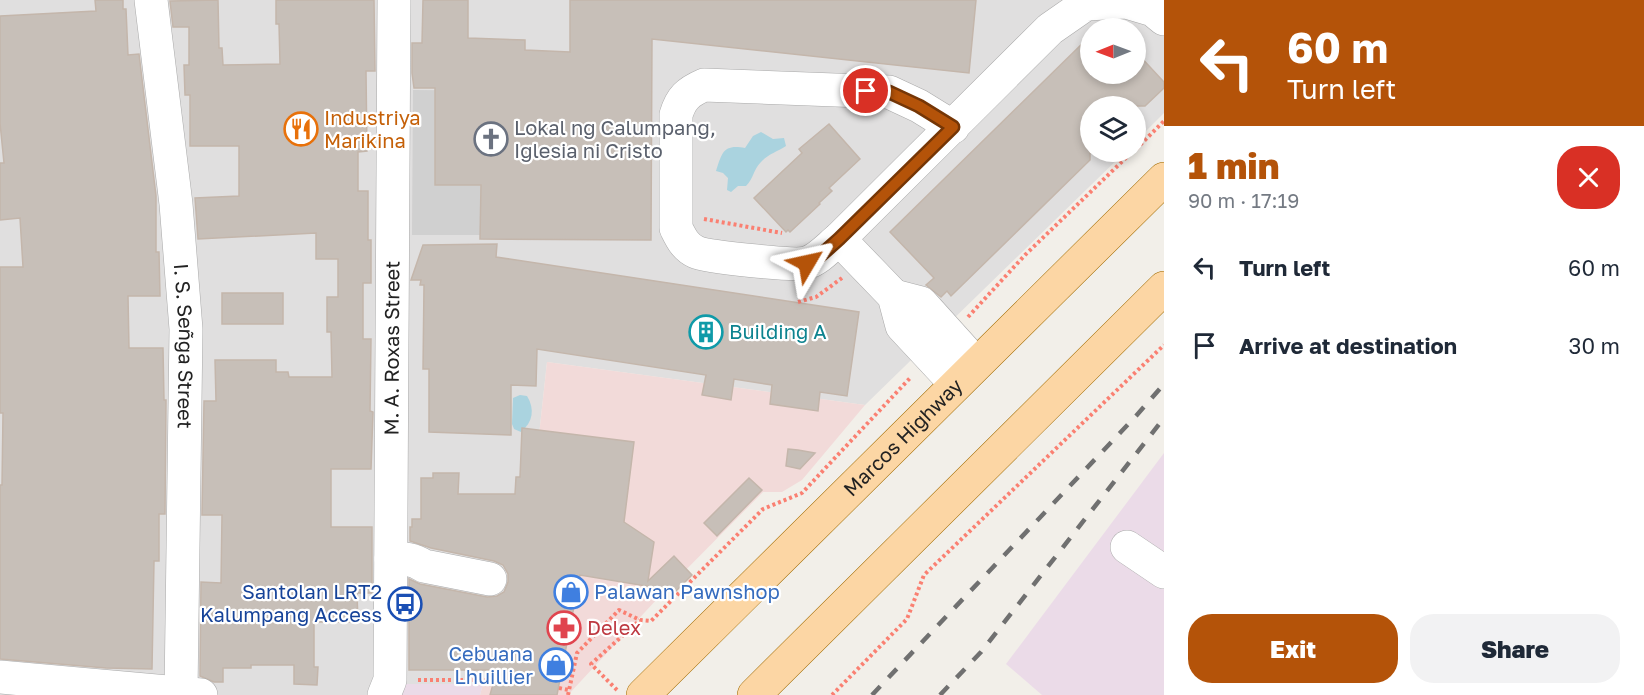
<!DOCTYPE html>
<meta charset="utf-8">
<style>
body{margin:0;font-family:"Golos Text",sans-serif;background:#f2f2f3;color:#1f2937;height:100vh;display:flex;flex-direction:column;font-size:22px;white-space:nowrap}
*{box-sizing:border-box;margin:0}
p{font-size:20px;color:#747a83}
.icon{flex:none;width:33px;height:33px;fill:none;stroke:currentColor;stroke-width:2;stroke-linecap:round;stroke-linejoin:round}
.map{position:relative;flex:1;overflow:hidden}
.drawer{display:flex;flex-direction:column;background:#fff;width:480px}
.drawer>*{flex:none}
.banner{background:#b45309;color:#fff;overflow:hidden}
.needle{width:39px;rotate:269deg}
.fabs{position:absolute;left:1080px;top:18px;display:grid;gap:12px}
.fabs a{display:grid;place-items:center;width:66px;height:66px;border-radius:50%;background:#fff;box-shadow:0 3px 9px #0003;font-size:30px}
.pin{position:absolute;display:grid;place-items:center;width:51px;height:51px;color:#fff;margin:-26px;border:3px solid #fff;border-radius:50%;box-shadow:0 2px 6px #0007}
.me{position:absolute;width:66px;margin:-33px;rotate:54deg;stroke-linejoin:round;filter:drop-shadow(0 0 4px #0008)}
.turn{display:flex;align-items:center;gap:21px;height:126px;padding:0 24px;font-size:27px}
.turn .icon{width:78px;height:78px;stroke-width:2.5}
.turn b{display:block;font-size:42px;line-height:51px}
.round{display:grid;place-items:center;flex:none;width:63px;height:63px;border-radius:24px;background:#f2f2f3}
.overview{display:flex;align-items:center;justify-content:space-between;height:102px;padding:0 24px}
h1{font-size:36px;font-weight:800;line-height:45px;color:#b45309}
.action{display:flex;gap:12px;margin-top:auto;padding:12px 24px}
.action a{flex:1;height:69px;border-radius:24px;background:#b45309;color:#fff;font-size:24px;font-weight:800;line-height:69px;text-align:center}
.action a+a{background:#f2f2f3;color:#1f2937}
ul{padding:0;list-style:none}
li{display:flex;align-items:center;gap:18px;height:78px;padding:0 24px}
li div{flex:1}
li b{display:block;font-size:22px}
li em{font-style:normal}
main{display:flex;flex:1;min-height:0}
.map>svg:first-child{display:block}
.residential{fill:#e0dfdf;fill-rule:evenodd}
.commercial{fill:#f2dad9}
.industrial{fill:#ebdbe8}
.religious{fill:#d0d0d0}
.water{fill:#aad3df}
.building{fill:#c7bfb8;stroke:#c4b6ab;stroke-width:1.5}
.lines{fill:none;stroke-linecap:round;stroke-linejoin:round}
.minor-casing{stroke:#a9a9a9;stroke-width:34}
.major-casing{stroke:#a06b00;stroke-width:34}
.path{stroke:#fa8072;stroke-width:4;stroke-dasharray:3 3;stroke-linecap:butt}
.minor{stroke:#fff;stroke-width:33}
.major{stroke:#fcd6a4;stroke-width:33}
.rail{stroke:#707070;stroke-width:4.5;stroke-dasharray:12 12;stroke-linecap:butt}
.route-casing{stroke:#753606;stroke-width:15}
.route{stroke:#b45309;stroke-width:10}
.labels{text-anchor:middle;stroke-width:4.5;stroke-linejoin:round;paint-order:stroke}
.food-label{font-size:20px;fill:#c56008;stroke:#fff;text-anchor:start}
.worship-label{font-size:20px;fill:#5b616d;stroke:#fff;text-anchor:start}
.culture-label{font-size:20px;fill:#0d838f;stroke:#fff;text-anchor:start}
.street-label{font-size:20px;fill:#222;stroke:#fff}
.transit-label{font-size:20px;fill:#164399;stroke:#fff;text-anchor:end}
.shop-label{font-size:20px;fill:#366cbe;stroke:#fff;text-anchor:start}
.health-label{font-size:20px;fill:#be3a42;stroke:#fff;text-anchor:start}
</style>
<main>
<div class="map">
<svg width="1164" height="695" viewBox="0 0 1164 695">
<rect width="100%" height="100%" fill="#f2efe9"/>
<!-- residential -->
<path class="residential" d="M0 0H1164V113L1136 141V106H1090V152H1125L865 405 547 362 513 673 483 684H405L401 695H0ZM1090 28H1136V74H1090Z"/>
<!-- commercial -->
<path class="commercial" d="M547 362 865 405 802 480 782 492H763L658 598 568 695H480L483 684 513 673Z"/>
<!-- industrial -->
<g class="industrial">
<path d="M1164 453V695H1042L1006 664Z"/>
<path d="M405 684H483L480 695H401Z"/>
</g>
<!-- religious -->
<path class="religious" d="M413 90 562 91V235H412Z"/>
<!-- water -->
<g class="water">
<path d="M761 132 773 139 784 138 786 146C777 152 768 154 761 162 753 170 754 178 746 186H738L731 192 727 190 728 178 723 173 716 171C722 153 723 144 745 148L753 136Z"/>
<path d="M520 395 527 396C535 409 533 422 521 432L514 429 512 424 513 398Z"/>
</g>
<!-- building -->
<g class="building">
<path d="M95 0H123V9H126L128 55 139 54 156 196V252H159L160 296H128L129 348H163L164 400H166L165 514H159V561H154L152 669 106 668 0 659V485H2L3 413H0V267H23L20 218 0 220V163H4L0 123V16L96 11Z"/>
<path d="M218 0 219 48H222L223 65 280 64 279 24H276V0H374L375 71H366L367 151 358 152V191H368V240H371V283H363V339H371L370 411 373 412 371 469H331V527H372V593H357L358 622H314V667H318L317 685 294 684V665H251V668H223V682H214L200 676 201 582 221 583 222 515H202L204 401H216L215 360H276V372H288L289 377H332L331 332H327V297H338V259H316V233L198 239 195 198 239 196V146H190V95H185L184 65H189V27H173L170 1Z"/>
<path d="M423 0H468V38L525 40V50L570 52V0H976L969 73 652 39 651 240 480 239 481 185H435V88H414L412 73V43H422Z"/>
<path d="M1090 36V74H1136V52L1164 82V88L1145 106H1090V160L951 296 947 291 941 297 926 285 934 278 890 232Z"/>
<path d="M829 124 860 159 829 188 832 191 819 203 820 204 790 232 788 230 786 232 754 198 802 153 799 149Z"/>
<path d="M497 244 496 257 859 312 847 396 820 392 818 411 770 404 772 385 734 379 731 400 702 395 706 375 537 349 536 386 511 385V435L429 432V369H423L424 285H420L421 280H411L423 245Z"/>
<rect x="222" y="293" width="61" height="31"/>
<path d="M522 428 634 442 624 522 654 542 648 581 674 556 692 575 676 591 580 575 557 695H490L497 670H409V579L420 584 487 597 497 596 504 592 508 582V574L503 565 494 561 431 548 410 541V527H412V519H421V478H433V473H459L458 494H515L516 477H520Z"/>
<path d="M788 449 798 450 815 453 800 469 786 466Z"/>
<path d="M749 478 762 490 717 536 704 523Z"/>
</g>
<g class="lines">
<defs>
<g id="minor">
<path id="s1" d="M151 0 176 204 186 329 181 693"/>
<path d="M953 127 919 106 889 92 704 85C688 92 681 98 676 115V228C681 238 685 247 696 252 707 257 794 266 806 263 818 260 829 247 839 239L1050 29 1086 4 1126 2 1153 10 1164 19"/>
<path d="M839 239 894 296 902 326 956 384"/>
<path d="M894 296 921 303 976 364"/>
<path d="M1127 547 1164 572"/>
<path d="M391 559C404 558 413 559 424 566L490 579"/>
<path d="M0 677 201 695"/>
<path id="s2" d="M384 695 390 680 394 0"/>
</g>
<g id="major">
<path id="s3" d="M643 695 1164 179"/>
<path d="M754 695 1164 288"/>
</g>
</defs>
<!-- minor casing -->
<use href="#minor" class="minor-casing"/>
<!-- major casing -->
<use href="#major" class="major-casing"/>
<!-- path -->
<g class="path">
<path d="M1136 149 1164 121"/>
<path d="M704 219 782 233"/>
<path d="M798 302 816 297 842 278"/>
<path d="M968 317 1025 255 1132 152"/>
<path d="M418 680H515"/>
<path d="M559 688 569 690"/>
<path d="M617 690 591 664 640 620"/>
<path d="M568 695 577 653 619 610 640 620 651 621 763 509 802 493 911 377"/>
<path d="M832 695 907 619 924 575 1164 345"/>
</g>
<!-- minor -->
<use href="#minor" class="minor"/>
<!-- major -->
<use href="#major" class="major"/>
<!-- rail -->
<g class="rail">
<path d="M872 695 1136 416 1164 384"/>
<path d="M940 695 981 652 1164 418"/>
</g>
</g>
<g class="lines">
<defs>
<path id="route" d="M807 263 821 255 839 239 953 127 919 106 889 92 866 91"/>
</defs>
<!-- route casing -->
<use href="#route" class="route-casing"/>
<!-- route -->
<use href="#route" class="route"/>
</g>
<!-- icons -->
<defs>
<symbol id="restaurant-ring" viewBox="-11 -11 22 22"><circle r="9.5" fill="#fff" stroke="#e8710a" stroke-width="1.5"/><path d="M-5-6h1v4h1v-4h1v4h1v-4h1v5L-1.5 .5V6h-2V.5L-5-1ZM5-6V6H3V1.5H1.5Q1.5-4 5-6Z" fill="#e8710a"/></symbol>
<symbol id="church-ring" viewBox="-11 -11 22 22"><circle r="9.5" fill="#fff" stroke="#6b7280" stroke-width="1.5"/><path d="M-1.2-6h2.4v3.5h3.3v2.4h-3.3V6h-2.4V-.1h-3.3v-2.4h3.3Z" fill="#6b7280"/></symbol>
<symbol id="building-ring" viewBox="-11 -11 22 22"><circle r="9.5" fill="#fff" stroke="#0f9aa8" stroke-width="1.5"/><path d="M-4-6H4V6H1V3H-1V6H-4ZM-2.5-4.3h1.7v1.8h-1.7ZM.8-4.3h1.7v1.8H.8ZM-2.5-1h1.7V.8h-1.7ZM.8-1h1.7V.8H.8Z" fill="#0f9aa8"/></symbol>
<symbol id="shop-ring" viewBox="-11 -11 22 22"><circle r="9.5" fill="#fff" stroke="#3f7fe0" stroke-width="1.5"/><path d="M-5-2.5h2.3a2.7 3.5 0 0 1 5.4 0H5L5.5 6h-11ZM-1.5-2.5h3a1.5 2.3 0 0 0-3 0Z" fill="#3f7fe0"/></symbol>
<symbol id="bus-ring" viewBox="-11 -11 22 22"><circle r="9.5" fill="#fff" stroke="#1a4fb4" stroke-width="1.5"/><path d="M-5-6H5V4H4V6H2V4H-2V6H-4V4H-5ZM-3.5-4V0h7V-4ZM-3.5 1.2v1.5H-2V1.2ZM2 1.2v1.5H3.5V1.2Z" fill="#1a4fb4"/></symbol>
<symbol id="pharmacy-ring" viewBox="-11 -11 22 22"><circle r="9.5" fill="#fff" stroke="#e0444e" stroke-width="1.5"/><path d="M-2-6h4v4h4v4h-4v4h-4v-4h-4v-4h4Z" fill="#e0444e"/></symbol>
</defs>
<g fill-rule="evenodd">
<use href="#restaurant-ring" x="282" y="110" width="38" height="38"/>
<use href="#church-ring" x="472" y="120" width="38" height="38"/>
<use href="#building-ring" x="687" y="313" width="38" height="38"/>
<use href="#shop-ring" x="552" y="573" width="38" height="38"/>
<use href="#bus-ring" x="386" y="585" width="38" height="38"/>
<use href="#pharmacy-ring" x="545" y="609" width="38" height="38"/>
<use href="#shop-ring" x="537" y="646" width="38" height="38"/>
</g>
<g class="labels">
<!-- food labels -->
<g class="food-label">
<text x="324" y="125">Industriya<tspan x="324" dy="23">Marikina</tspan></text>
</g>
<!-- worship labels -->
<g class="worship-label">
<text x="514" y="135">Lokal ng Calumpang,<tspan x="514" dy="23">Iglesia ni Cristo</tspan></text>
</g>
<!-- culture labels -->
<g class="culture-label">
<text x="729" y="339">Building A</text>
</g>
<!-- street labels -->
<g class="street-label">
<text dy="7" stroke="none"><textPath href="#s1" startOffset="348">I. S. Señga Street</textPath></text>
<text dy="7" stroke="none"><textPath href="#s2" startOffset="348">M. A. Roxas Street</textPath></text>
<text dy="7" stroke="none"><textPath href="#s3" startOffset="366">Marcos Highway</textPath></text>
</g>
<!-- transit labels -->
<g class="transit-label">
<text x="382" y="599">Santolan LRT2<tspan x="382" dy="23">Kalumpang Access</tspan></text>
</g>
<!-- shop labels -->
<g class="shop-label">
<text x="594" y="599">Palawan Pawnshop</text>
<text x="533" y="661" text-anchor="end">Cebuana<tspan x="533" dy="23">Lhuillier</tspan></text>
</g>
<!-- health labels -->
<g class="health-label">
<text x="587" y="635">Delex</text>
</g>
</g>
</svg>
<div class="fabs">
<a><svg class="needle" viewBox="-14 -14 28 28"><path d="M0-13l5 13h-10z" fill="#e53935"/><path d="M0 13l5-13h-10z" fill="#747a83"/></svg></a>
<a><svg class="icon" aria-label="layers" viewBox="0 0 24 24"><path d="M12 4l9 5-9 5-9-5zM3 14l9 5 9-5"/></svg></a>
</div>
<div class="pin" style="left:866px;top:91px;background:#d93025"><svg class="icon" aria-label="arrive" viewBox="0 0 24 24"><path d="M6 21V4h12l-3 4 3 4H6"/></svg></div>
<svg class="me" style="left:807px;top:263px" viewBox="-20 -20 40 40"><path d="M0-17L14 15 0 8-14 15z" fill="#b45309" stroke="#fff" stroke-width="4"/></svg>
</div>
<section class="drawer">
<div class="banner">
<div class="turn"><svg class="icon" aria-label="left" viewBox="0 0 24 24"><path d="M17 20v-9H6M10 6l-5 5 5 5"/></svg><div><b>60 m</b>Turn left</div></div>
</div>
<div class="overview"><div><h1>1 min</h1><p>90 m · 17:19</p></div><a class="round" style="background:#d93025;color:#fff"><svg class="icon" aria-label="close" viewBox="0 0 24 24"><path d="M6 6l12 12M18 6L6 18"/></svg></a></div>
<ul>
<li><svg class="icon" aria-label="left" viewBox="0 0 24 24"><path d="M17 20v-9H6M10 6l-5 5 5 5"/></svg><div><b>Turn left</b></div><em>60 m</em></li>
<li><svg class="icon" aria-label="arrive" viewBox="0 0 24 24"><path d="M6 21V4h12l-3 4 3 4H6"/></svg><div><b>Arrive at destination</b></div><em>30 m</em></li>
</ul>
<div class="action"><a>Exit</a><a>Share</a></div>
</section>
</main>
